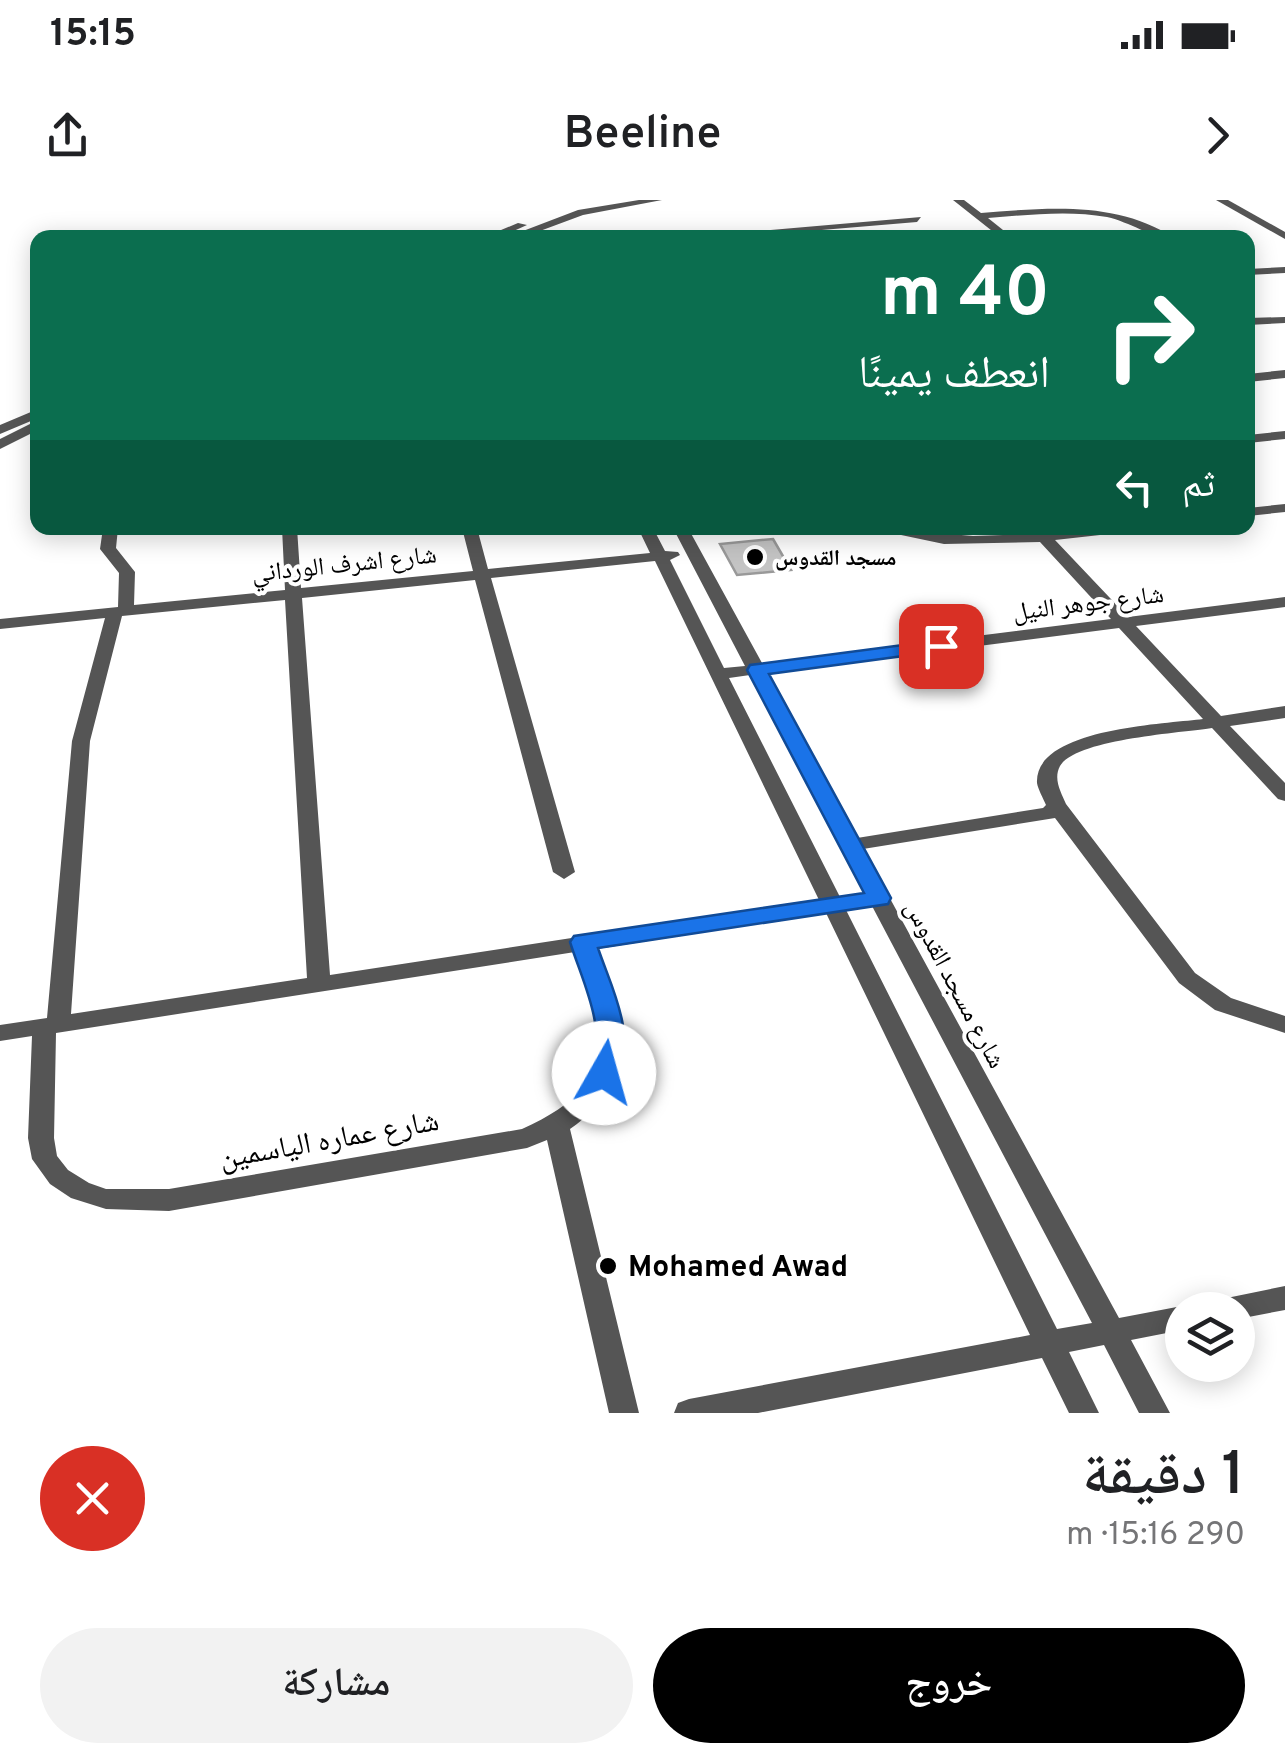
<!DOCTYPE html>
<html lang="ar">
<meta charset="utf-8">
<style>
body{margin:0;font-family:Overpass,"Noto Naskh Arabic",sans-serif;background:#f2f2f2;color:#202124;direction:rtl;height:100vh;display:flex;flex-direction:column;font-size:38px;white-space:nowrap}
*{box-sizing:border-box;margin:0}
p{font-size:32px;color:#757577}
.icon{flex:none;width:55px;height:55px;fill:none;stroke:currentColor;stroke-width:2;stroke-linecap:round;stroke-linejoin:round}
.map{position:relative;height:1213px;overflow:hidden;direction:ltr}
.panel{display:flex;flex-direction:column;background:#fff;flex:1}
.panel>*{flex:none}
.hud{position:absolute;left:30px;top:30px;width:1225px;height:305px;border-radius:20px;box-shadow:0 5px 25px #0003;direction:rtl;background:#0b6e4f;color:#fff;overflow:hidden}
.fabs{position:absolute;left:1165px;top:1092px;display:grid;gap:20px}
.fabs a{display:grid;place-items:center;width:90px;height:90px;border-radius:50%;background:#fff;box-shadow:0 5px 25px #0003;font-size:50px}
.pin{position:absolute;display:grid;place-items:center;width:85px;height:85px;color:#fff;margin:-42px;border-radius:20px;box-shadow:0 5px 15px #0006}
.me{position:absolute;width:110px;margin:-55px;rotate:7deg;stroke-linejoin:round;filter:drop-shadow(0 0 8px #0008)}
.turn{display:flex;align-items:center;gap:35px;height:210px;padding:0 40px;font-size:45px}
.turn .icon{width:130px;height:130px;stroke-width:2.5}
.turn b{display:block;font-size:70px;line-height:85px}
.then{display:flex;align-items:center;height:95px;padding:0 40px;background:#0003;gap:20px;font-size:38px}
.round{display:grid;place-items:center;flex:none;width:105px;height:105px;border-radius:52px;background:#f2f2f2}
.summary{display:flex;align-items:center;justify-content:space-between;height:170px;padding:0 40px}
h1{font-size:60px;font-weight:600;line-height:75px}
.cta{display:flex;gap:20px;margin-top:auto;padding:20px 40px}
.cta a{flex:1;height:115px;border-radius:60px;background:#000;color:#fff;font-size:40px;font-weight:600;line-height:115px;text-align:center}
.cta a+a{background:#f2f2f2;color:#202124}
.status{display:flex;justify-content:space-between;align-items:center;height:70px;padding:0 50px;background:#fff;direction:ltr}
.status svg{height:28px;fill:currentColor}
header{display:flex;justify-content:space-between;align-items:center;height:130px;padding:0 40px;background:#fff;font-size:45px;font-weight:600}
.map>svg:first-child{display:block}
.building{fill:#c4c4c4;stroke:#999;stroke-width:2.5}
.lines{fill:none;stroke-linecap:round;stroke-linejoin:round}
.minor{fill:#555;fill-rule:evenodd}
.tertiary{fill:#555;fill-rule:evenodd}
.route{fill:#1a73e8;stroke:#114b97;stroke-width:2.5}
.poi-dot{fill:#000;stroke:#fff;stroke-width:4}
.labels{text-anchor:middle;stroke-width:8;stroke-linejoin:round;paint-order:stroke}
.far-poi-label{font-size:22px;font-weight:bold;fill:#000;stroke:#fff;text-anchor:start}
.street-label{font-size:25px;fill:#000;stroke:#fff}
.near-street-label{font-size:30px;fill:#000;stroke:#fff}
.near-poi-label{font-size:30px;font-weight:bold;fill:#000;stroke:#fff;text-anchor:start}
</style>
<div class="status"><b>15:15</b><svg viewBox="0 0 49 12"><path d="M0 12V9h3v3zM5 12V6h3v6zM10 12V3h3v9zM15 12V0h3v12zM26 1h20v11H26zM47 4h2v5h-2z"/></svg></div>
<header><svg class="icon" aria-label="forward" viewBox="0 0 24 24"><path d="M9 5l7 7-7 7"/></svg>Beeline<svg class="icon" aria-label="share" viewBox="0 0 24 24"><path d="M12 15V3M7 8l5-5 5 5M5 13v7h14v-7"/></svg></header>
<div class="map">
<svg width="1285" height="1213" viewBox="0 0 1285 1213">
<rect width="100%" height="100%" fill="#fff"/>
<!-- building -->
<path class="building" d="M773 339 791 370 737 375 720 344Z"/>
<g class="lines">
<!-- minor -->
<g class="minor">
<path d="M953 0H964L981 13C1046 8 1117 0 1174 38 1151 38 1130 22 1107 17 1068 10 1027 15 988 18L1013 38H1001Z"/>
<path d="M1216 0H1228L1285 32V39Z"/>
<path d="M921 17 917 22 728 38H679Z"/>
<path d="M1285 67V73L1248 75V69Z"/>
<path d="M1285 117V123L1248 125V118Z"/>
<path d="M1285 170V178L1248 182V174Z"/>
<path d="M38 220V230L0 249V239Z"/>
<path d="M1285 231V239L1248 243V235Z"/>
<path d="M1285 304V312L1248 316V308Z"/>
<path d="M103 328H118L116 348 135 372 134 405 285 390 282 328H297L301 388 473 371 462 328H477L488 369 650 353 638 328H653L665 351 678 352 680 355 670 360 724 468 745 466 673 328H688L762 463 1111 419 1040 342 944 344 882 331 880 328 973 336 1032 334 1028 328H1043L1047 332 1125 328 1118 333 1055 340 1128 417 1285 397V407L1136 426 1221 516 1285 506V518L1230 526 1285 583V601L1278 599 1212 528C1181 533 1076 539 1060 566 1053 579 1061 592 1066 604L1195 773 1231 798 1285 816V833L1215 810 1179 783 1055 618 863 649 1119 1118 1182 1106 1192 1109 1182 1110V1130L1131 1140 1170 1213H1139L1104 1145 1069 1152 1099 1213H1069L1042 1158 758 1213H674L678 1203 689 1199 1030 1135 826 713 597 749C620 820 643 879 570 929L639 1213H609L547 940 527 948 169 1011 106 1009 71 998 50 984 32 959 28 938 32 836 0 841V825L47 818 72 541 105 418 0 429V419L118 407 119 373 100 349ZM655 361 819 700 330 775 302 398 475 380 553 672 564 679 575 672 491 378ZM285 400 307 778 71 814 90 541 122 416ZM1119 428 1203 519C1166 524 1034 528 1037 583 1038 589 1043 598 1046 605L1043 608 857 638 767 473ZM750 475 865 693 840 697 729 478ZM872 706 1092 1123 1057 1129 846 710ZM575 752C604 842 621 884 522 929L169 989H106L89 983 68 970 57 956 54 938 56 833Z"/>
<path d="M1285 1086V1110L1238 1119V1110H1208L1212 1101Z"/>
</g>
<!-- tertiary -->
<g class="tertiary">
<path d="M639 0H662L583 15 521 38H505L578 10Z"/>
<path d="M518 23 527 25 498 38H482Z"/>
<path d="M38 209V218L0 234V225Z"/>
</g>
</g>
<!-- route -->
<path class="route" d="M941 440 951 446 948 450 769 474 891 698 888 704 598 748C612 790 639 837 614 880H595L591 873C607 827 584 786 570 742L574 736 864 693 747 470 750 465Z"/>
<!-- markers -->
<g class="poi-dot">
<circle cx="755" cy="357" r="10"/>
<circle cx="608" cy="1066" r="10"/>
</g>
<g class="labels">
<!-- far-poi labels -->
<g class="far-poi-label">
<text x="775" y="365">مسجد القدوس</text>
</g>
<!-- street labels -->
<g class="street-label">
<text transform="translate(344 363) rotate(-6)" y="9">شارع اشرف الورداني</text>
<text transform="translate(1088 402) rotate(-7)" y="9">شارع جوهر النيل</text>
<text transform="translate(956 784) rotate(62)" y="9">شارع مسجد القدوس</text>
</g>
<!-- near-street labels -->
<g class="near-street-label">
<text transform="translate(329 939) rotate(-10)" y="10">شارع عماره الياسمين</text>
</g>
<!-- near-poi labels -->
<g class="near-poi-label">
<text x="628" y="1076">Mohamed Awad</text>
</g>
</g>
</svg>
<div class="fabs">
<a><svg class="icon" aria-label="layers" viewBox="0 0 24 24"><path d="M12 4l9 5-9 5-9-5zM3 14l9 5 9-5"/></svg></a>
</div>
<div class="pin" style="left:941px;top:446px;background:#d93025"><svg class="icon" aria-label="arrive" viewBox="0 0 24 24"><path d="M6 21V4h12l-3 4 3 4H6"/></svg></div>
<svg class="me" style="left:604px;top:873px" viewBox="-20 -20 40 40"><circle r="19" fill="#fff"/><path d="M0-13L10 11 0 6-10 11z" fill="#1a73e8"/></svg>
<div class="hud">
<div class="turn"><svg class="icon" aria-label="right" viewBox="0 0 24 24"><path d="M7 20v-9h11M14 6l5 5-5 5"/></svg><div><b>40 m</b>انعطف يمينًا</div></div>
<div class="then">ثم<svg class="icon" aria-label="left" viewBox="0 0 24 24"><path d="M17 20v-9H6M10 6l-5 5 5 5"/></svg></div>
</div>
</div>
<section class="panel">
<div class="summary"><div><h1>1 دقيقة</h1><p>290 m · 15:16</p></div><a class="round" style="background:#d93025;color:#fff"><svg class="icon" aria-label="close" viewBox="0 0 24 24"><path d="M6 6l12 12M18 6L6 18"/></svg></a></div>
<div class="cta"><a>خروج</a><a>مشاركة</a></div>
</section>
